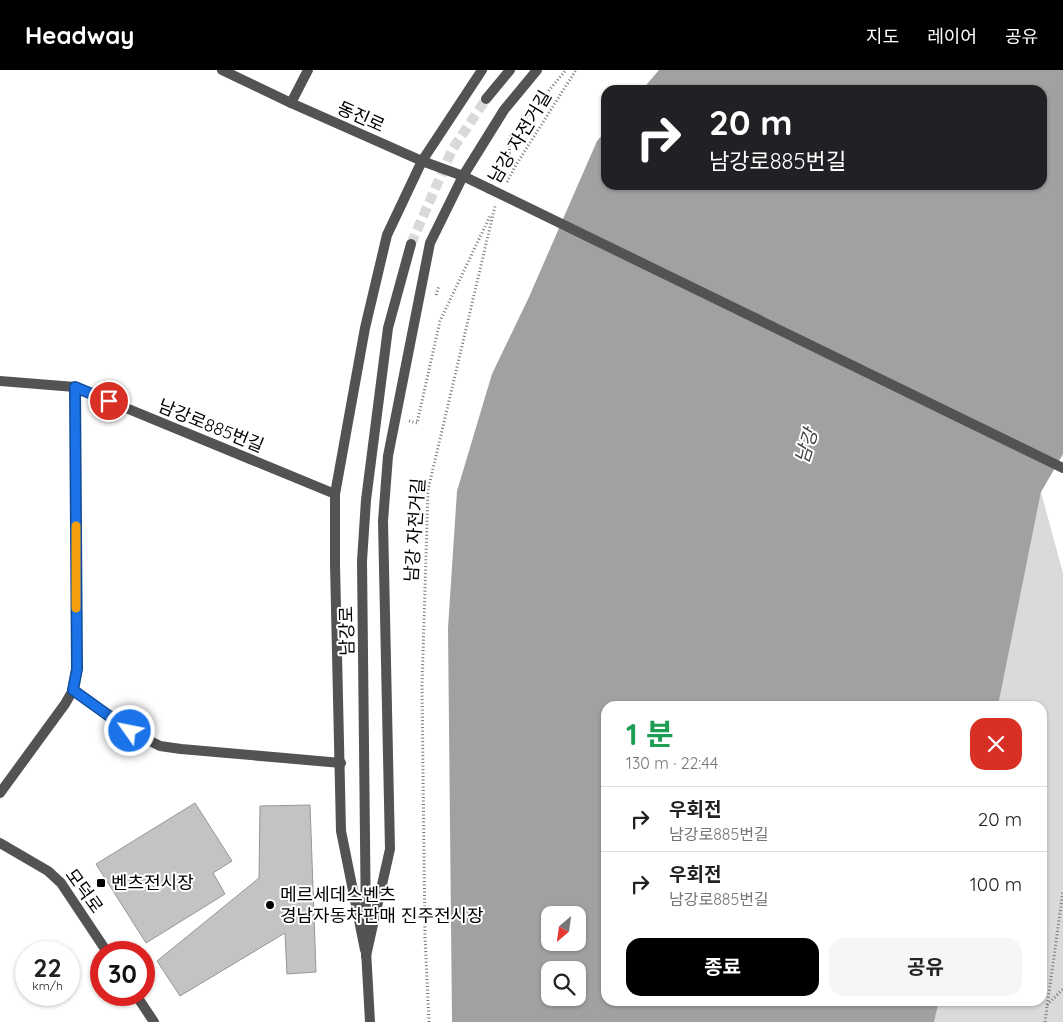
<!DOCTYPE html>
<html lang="ko">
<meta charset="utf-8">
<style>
body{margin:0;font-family:Quicksand,"Noto Sans KR",sans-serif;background:#f6f6f6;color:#222;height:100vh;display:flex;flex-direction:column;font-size:19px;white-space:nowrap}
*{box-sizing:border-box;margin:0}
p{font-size:16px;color:#767676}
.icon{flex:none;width:28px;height:28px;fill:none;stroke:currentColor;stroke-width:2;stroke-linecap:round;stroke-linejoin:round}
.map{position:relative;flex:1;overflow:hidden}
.details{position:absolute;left:601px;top:631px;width:446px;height:305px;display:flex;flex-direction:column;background:#fff;border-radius:15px;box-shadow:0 1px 4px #0004}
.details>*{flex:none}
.top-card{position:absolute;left:601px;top:15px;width:446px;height:105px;border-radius:15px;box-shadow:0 1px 4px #0004;background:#202124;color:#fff;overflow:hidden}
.needle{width:32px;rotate:209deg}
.buttons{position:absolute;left:541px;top:836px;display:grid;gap:10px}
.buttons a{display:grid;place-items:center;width:45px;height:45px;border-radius:10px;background:#fff;box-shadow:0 1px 4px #0004;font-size:25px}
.speed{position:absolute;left:15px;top:871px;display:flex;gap:10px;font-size:25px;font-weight:700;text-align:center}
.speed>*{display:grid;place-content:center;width:65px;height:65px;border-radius:50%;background:#fff;box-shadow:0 1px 4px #0004;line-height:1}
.speed small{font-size:12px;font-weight:400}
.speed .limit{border:8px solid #d22;background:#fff;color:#111}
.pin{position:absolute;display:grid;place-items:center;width:42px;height:42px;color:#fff;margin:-21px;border:2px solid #fff;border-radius:50%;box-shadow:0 1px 5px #0007}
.me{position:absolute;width:55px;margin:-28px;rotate:303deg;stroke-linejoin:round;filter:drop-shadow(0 0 4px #0008)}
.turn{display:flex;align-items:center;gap:18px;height:105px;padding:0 25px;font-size:22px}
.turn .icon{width:65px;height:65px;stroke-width:2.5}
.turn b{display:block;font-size:35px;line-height:42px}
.round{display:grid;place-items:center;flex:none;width:52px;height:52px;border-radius:15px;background:#f6f6f6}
.headline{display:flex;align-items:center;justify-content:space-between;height:85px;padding:0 25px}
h1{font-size:30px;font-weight:700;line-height:38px;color:#1e9e55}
.primary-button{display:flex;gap:10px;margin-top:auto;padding:10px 25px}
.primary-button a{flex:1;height:58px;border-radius:15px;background:#000;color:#fff;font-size:20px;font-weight:700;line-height:58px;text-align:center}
.primary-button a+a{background:#f6f6f6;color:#222}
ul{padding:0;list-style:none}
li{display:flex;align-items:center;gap:15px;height:65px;padding:0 25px;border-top:1px solid #e0e0e0}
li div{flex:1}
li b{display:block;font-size:19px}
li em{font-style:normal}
header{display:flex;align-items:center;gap:30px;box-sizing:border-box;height:70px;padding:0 25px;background:#000;color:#fff}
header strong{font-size:24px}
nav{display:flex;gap:28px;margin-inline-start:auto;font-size:18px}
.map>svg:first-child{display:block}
.green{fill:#dadada}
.water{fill:#a1a1a1;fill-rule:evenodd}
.building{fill:#c3c3c3;stroke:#979797}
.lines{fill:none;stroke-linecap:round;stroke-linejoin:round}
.tertiary-tunnel{stroke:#d9d9d9;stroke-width:10;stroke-dasharray:10 5;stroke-linecap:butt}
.path{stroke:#757575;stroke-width:3;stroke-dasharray:1 2.5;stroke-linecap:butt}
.minor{stroke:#535353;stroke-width:10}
.tertiary{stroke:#535353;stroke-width:10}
.tertiary-bridge{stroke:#535353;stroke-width:10}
.route-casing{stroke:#114b97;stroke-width:12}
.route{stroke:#1a73e8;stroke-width:9}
.slow{stroke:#f59e0b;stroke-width:9}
.poi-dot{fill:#000;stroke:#fff;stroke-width:2}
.labels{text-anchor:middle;stroke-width:4;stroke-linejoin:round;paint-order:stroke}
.street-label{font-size:18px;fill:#000;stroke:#fff}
.poi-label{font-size:18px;fill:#000;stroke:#fff;text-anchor:start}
.water-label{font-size:19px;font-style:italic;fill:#424242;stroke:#fff}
</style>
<header>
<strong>Headway</strong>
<nav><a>지도</a><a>레이어</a><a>공유</a></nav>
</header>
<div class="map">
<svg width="1063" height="952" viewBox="0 0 1063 952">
<rect width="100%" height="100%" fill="#fff"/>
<!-- green -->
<path class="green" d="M1041 422 1063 503V952H934L939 931H1042V636H998Z"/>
<!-- water -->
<path class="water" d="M659 0H1063V384L1041 422 998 636H606V931H939L934 952H452L448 558 457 421 492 304 529 227 597 71 606 61V115H1042V20H642ZM550 845H578V872H550ZM550 900H578V928H550Z"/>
<!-- building -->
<g class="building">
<path d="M195 733 232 791 213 803 225 824 146 873 96 794Z"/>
<path d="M310 735 316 902 287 904 285 863 180 926 157 891 259 808 260 736Z"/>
</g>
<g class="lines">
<!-- tertiary-tunnel -->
<path class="tertiary-tunnel" d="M411 174 452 80 486 29"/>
<!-- path -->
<g class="path">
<path d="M510 94 509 68 566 0"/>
<path d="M507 112 516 95 576 0"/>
<path d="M436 225 439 216"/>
<path d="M409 351 417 353 440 251 490 146"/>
<path d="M1047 935 1063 919"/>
<path d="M429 952 425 868 422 617 428 420 495 136"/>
<path d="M1045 952 1063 821"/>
</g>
<!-- minor -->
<g class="minor">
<path d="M291 33 308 0"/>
<path d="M0 311 75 317 335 424"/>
<path d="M73 620 130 661 160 676 181 679 341 693"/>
<path d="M0 723 65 634 73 620 77 599 75 317"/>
</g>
<!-- tertiary -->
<g class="tertiary">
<path d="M222 0 291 33 422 91 463 106 490 119"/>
<path d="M486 29 510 0"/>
<path d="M0 773 48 801 61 813 107 882"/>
<path d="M366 861 362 491 366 430 388 258 411 174"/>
<path d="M365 880 341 761 335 494V424L365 258 387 165 422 91 482 0"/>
<path d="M366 880 370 952"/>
<path d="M366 886 390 779 383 451 388 386 430 173 463 106 504 40 537 0"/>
<path d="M136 925 154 952"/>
</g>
<!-- tertiary-bridge -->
<path class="tertiary-bridge" d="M490 119 1063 398"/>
</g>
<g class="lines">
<defs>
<path id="route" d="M109 331 75 317 77 599 73 620 130 661"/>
</defs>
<!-- route casing -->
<use href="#route" class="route-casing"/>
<!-- route -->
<use href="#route" class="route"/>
<!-- slow -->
<path class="slow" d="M76 456V538"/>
</g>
<!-- markers -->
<g class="poi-dot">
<rect x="96" y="808" width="10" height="10" rx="2.5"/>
<circle cx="270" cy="835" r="5"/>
</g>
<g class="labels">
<!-- street labels -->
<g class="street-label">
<text transform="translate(361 47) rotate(24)" y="6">동진로</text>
<text transform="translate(520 67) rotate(-59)" y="6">남강 자전거길</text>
<text transform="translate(211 356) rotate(22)" y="6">남강로885번길</text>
<text transform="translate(415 460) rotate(-86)" y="6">남강 자전거길</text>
<text transform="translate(347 561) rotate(-91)" y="6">남강로</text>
<text transform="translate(84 821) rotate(54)" y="6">모덕로</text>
</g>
<!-- poi labels -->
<g class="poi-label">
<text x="111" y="819">벤츠전시장</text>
<text x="280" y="831">메르세데스벤츠<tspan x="280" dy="21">경남자동차판매 진주전시장</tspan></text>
</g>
<!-- water labels -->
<g class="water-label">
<text transform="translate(806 376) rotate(-73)" y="7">남강</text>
</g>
</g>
</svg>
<div class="buttons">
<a><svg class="needle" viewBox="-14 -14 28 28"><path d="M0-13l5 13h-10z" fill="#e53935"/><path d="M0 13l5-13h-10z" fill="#767676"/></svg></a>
<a><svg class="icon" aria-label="search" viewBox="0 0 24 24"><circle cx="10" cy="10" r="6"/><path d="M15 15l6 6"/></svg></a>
</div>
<div class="speed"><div>22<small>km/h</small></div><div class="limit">30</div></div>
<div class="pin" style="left:109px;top:331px;background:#d93025"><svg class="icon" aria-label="arrive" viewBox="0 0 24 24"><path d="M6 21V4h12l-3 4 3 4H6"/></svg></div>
<svg class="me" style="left:130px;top:661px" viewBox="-20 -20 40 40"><circle r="17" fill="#1a73e8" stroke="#fff" stroke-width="3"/><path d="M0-11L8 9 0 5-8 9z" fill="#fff"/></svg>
<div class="top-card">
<div class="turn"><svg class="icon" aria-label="right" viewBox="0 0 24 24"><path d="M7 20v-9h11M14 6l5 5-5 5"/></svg><div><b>20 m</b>남강로885번길</div></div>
</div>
<section class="details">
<div class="headline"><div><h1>1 분</h1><p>130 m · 22:44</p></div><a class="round" style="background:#d93025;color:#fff"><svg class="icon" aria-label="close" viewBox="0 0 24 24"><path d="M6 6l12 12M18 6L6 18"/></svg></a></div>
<ul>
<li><svg class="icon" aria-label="right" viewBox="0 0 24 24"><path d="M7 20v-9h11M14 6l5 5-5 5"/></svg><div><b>우회전</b><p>남강로885번길</p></div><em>20 m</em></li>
<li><svg class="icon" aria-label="right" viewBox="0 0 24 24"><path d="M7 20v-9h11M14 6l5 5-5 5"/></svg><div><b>우회전</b><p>남강로885번길</p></div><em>100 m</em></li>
</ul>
<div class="primary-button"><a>종료</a><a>공유</a></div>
</section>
</div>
